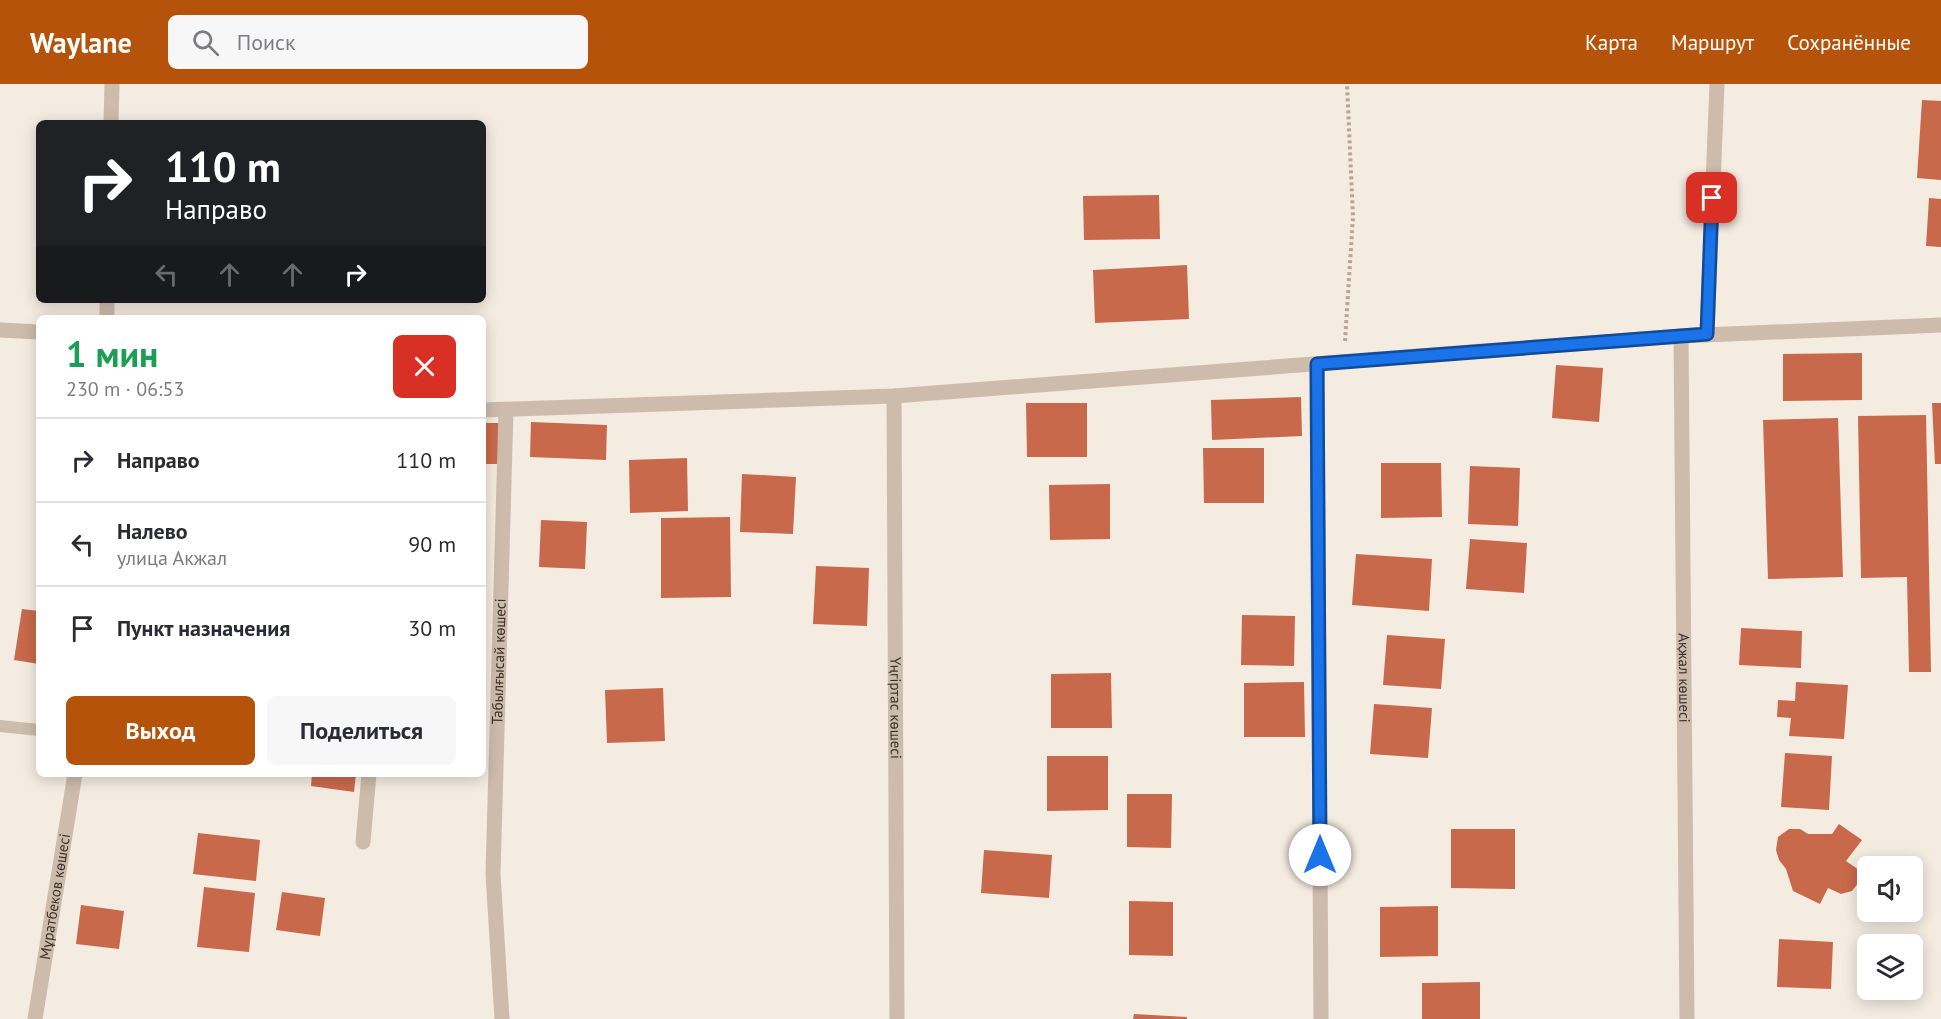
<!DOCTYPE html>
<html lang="ru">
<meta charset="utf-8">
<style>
body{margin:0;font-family:"PT Sans",sans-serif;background:#f7f7f7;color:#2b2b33;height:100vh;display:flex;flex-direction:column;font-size:22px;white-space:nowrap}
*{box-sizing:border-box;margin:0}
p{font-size:20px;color:#7c7c81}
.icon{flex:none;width:33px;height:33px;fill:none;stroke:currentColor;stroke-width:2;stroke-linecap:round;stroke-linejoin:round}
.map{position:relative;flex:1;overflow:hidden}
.panel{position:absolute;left:36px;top:231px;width:450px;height:462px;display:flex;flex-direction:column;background:#fff;border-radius:9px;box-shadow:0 3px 15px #0003}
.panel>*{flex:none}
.guide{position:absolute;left:36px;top:36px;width:450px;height:183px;border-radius:9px;box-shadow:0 3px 15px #0003;background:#202124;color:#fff;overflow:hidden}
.fabs{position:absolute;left:1857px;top:772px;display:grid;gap:12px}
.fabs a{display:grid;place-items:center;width:66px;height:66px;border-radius:9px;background:#fff;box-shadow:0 3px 15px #0003;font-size:30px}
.pin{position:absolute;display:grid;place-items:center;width:51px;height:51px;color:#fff;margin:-26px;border-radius:12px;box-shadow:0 3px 9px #0006}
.me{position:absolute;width:66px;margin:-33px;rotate:0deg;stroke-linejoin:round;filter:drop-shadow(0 0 4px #0008)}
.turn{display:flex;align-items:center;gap:21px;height:126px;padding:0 30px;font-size:27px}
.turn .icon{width:78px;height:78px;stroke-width:2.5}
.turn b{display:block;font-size:42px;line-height:51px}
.lanes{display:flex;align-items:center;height:57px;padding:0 30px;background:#0003;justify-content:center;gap:30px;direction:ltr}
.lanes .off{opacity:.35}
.round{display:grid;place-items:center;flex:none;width:63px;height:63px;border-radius:9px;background:#f7f7f7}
.head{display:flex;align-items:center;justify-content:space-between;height:102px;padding:0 30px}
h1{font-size:36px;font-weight:700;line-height:45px;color:#1e9e55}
.button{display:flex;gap:12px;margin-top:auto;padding:12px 30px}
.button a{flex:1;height:69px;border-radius:9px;background:#b45309;color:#fff;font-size:24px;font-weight:700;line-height:69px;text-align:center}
.button a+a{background:#f7f7f7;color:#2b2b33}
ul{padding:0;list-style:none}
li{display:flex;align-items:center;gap:18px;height:84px;padding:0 30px;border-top:2px solid #e1e1e2}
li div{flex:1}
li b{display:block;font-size:22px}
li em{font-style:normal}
header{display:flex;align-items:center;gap:36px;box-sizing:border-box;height:84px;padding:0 30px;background:#b45309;color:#fff}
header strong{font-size:28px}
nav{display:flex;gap:33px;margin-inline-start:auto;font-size:21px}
.search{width:420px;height:54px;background:#f7f7f7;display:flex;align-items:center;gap:15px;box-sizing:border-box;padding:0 21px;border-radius:9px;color:#7c7c81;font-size:22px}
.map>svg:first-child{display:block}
.building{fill:#c8694b}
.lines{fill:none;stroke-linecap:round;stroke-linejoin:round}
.path{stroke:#b9a596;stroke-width:4;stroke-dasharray:3 3;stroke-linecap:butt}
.lane{stroke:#cdbbac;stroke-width:12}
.street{stroke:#cdbbac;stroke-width:15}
.route-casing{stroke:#114b97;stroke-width:15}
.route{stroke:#1a73e8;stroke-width:10}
.labels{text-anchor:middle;stroke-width:4.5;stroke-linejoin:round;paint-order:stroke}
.street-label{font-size:15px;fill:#3b302b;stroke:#fbf5ee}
</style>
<header>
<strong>Waylane</strong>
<div class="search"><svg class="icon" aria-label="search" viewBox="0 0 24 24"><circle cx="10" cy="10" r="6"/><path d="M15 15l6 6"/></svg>Поиск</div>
<nav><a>Карта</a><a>Маршрут</a><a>Сохранённые</a></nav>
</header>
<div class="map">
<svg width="1941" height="935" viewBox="0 0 1941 935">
<rect width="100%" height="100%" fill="#f4ebe1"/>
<!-- building -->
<g class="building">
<path d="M1922 16 1941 17V96L1917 94Z"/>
<path d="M1159 111 1160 155 1084 156 1083 112Z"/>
<path d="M1929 114 1941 115V163L1926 162Z"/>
<path d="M1187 181 1189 235 1095 239 1093 186Z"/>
<path d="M1862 269V316L1783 317V270Z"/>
<path d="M1556 281 1603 284 1599 338 1552 334Z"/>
<path d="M1301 313 1302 352 1212 356 1211 316Z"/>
<path d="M1026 319H1087V373H1027Z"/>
<path d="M1932 319H1941V380H1935Z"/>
<path d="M1926 331 1931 588H1909L1907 493 1861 494 1858 332Z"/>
<path d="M1838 334 1843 493 1768 495 1763 336Z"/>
<path d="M531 338 607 341 606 376 530 373Z"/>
<path d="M483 339H504L505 380H483Z"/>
<path d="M1203 364H1264V419H1204Z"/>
<path d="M687 374 688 427 630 429 629 376Z"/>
<path d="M1381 379H1441L1442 433 1381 434Z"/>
<path d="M1470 382 1520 384 1518 442 1468 440Z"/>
<path d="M742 390 796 393 793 450 740 448Z"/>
<path d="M1110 400V455L1050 456 1049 401Z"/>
<path d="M730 433 731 513 661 514V434Z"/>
<path d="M541 436 587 438 585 485 539 483Z"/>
<path d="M1470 455 1527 459 1524 509 1466 505Z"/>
<path d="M1356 470 1432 475 1429 527 1352 521Z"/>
<path d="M816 482 869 484 867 542 813 540Z"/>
<path d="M22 525 39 527V580L14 576Z"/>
<path d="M1242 531 1295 532 1294 582 1241 581Z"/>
<path d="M1741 544 1802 547 1801 584 1739 581Z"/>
<path d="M1387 551 1445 555 1441 605 1383 601Z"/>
<path d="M1111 589 1112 644H1051V590Z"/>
<path d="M1304 598 1305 653H1244V599Z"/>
<path d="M1796 598 1848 601 1844 655 1789 652 1791 634 1777 633 1778 616 1795 617Z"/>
<path d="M663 604 665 657 607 659 605 606Z"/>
<path d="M1374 620 1432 624 1428 674 1370 670Z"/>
<path d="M1785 669 1832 672 1829 726 1781 723Z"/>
<path d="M1047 672H1108V726L1047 727Z"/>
<path d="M312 690H356L354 708 311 702Z"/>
<path d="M1127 710H1172L1171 764 1127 763Z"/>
<path d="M1839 740 1862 756 1846 777 1859 786V798L1852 807 1841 810 1828 804 1820 820 1793 807 1786 785 1779 776 1776 766 1778 753 1789 745H1800L1808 750H1832Z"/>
<path d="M1451 745H1515V805L1451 804Z"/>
<path d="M198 749 260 756 256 797 193 790Z"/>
<path d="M984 766 1052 771 1049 814 981 809Z"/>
<path d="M204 803 255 809 249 868 197 863Z"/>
<path d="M282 808 325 814 320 852 276 846Z"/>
<path d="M1129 817 1173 818V872L1129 871Z"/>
<path d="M81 821 124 827 119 865 76 860Z"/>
<path d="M1438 822V872L1380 873V823Z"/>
<path d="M1779 855 1833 858 1831 905 1777 903Z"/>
<path d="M1480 898V935H1422V899Z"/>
<path d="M1134 930 1187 933V935H1133Z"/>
</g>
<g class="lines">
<!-- path -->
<path class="path" d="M1345 257 1353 133 1347 0"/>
<!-- lane -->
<path class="lane" d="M0 642 39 646"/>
<!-- street -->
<g class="street">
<path d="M111 39 112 0"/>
<path d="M107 234V216"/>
<path d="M0 246 39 248"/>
<path d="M1707 251 1717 0"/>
<path id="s1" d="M1681 252 1687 935"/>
<path d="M1317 280 1321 935"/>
<path id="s2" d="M894 312 897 935"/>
<path d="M483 326 894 312 1681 252 1941 241"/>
<path d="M363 758 369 690"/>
<path id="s3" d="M35 935 75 690"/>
<path id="s4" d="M502 935 493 790 506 326"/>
</g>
</g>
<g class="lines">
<defs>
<path id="route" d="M1320 771 1317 280 1707 250 1712 114"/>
</defs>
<!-- route casing -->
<use href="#route" class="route-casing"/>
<!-- route -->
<use href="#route" class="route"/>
</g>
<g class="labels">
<!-- street labels -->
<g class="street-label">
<text dy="5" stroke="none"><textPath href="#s4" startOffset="358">Табылғысай көшесі</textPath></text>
<text dy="5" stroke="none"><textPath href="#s1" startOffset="342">Ақжал көшесі</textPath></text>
<text dy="5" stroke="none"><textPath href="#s2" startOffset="312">Үңгіртас көшесі</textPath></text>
<text dy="5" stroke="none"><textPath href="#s3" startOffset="124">Мұратбеков көшесі</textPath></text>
</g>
</g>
</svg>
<div class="fabs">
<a><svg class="icon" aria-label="sound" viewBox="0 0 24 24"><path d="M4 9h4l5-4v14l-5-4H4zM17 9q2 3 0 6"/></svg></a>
<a><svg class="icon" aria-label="layers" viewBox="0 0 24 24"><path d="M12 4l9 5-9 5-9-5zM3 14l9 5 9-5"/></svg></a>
</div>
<div class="pin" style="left:1712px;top:114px;background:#d93025"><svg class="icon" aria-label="arrive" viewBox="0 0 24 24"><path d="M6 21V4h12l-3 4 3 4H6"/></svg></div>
<svg class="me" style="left:1320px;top:771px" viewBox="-20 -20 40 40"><circle r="19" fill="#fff"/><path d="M0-13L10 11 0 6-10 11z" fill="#1a73e8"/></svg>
<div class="guide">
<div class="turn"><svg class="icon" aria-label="right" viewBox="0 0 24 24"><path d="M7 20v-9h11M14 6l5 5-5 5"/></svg><div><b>110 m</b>Направо</div></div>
<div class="lanes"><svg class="icon off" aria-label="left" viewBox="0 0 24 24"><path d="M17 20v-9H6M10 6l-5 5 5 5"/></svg><svg class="icon off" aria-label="ahead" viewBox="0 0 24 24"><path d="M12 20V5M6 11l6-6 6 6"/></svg><svg class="icon off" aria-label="ahead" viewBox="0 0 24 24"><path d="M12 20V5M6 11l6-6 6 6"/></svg><svg class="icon" aria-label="right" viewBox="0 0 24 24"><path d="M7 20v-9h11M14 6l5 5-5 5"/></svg></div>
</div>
<section class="panel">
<div class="head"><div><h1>1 мин</h1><p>230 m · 06:53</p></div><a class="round" style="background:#d93025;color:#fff"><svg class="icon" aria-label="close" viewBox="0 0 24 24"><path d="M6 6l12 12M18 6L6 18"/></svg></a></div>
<ul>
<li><svg class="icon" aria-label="right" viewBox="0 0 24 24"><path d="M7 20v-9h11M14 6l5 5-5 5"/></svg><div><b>Направо</b></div><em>110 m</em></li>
<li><svg class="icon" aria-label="left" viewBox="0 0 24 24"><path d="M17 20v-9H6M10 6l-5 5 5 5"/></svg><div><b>Налево</b><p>улица Акжал</p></div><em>90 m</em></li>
<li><svg class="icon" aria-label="arrive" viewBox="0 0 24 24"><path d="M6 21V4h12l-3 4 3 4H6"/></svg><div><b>Пункт назначения</b></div><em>30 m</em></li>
</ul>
<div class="button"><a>Выход</a><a>Поделиться</a></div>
</section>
</div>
